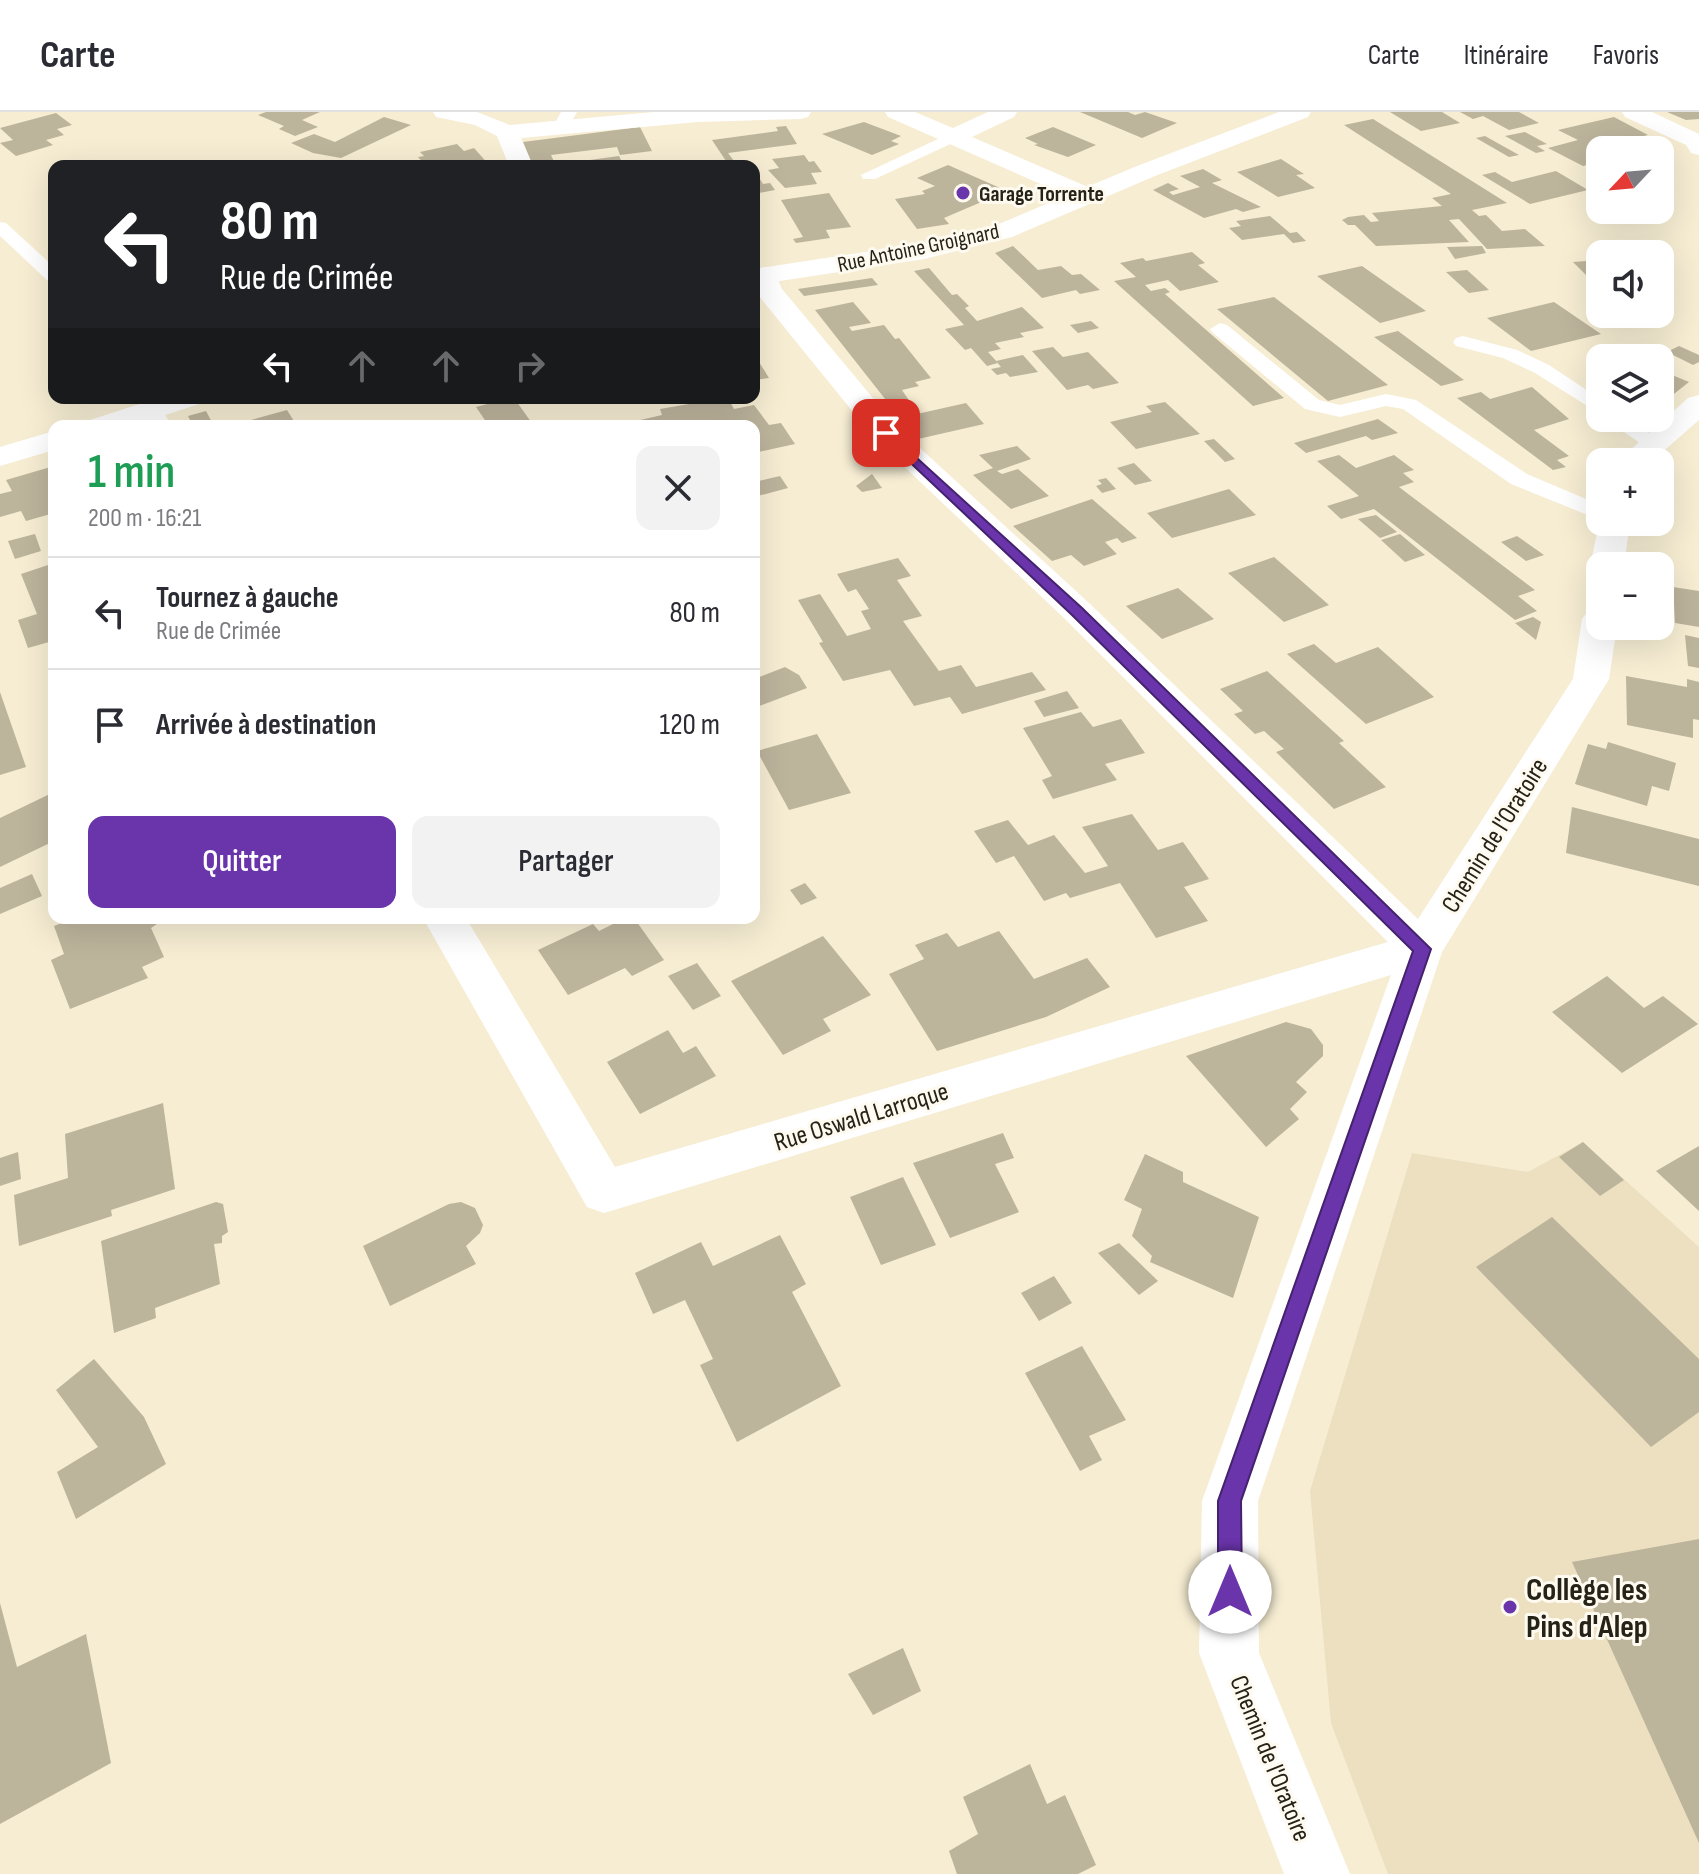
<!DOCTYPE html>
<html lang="fr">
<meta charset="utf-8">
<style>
body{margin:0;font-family:"Sofia Sans Condensed",sans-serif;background:#f2f2f3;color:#2b2b33;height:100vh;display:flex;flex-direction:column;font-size:30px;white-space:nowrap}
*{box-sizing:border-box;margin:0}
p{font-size:26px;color:#7c7c81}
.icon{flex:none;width:44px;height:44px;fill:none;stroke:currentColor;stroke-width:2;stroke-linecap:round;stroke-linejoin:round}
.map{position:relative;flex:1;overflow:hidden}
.sheet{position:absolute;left:48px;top:308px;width:712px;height:504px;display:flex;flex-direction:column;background:#fff;border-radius:16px;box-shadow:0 8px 32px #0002}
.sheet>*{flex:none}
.guide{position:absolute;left:48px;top:48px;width:712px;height:244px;border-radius:16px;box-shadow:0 8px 32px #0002;background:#202124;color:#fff;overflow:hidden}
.needle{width:52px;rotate:244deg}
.buttons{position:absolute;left:1586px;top:24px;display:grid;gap:16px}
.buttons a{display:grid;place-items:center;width:88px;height:88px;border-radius:16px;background:#fff;box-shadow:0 8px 32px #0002;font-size:40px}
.pin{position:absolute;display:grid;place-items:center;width:68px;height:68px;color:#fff;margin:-34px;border-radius:16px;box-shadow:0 4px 12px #0006}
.me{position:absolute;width:88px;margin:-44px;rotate:0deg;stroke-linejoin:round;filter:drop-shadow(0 0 6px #0008)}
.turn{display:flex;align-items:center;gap:28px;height:168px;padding:0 40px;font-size:36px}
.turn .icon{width:104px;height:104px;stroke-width:2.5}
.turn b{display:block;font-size:56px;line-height:68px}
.lanes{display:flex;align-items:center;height:76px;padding:0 40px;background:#0003;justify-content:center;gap:40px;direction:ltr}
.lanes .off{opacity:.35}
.round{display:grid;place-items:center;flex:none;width:84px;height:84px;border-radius:16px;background:#f2f2f3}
.headline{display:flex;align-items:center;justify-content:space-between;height:136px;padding:0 40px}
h1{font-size:48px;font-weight:600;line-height:60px;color:#1e9e55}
.action{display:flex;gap:16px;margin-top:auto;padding:16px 40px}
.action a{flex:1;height:92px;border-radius:16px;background:#6a34aa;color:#fff;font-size:32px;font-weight:600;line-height:92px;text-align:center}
.action a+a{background:#f2f2f3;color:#2b2b33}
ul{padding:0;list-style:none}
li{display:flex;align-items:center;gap:24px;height:112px;padding:0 40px;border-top:2px solid #e1e1e2}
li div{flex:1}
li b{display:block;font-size:30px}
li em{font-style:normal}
header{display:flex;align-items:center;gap:48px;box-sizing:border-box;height:112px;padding:0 40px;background:#fff;border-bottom:2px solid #e1e1e2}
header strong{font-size:38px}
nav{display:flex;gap:44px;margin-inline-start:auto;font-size:28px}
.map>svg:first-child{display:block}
.built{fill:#ece0c1}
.building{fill:#bdb49c}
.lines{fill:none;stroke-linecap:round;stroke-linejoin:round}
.service{fill:#fff;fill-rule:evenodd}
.minor{fill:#fff;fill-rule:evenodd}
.secondary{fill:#fff;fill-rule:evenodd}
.route{fill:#6a34aa;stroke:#45226e;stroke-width:2}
.poi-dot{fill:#6a34aa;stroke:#fefaf0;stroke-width:3}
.labels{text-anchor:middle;stroke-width:6;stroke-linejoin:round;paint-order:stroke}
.far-poi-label{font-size:22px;font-weight:bold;fill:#252218;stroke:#fefaf0;text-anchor:start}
.far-street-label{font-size:22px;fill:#252218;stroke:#fefaf0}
.street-label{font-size:26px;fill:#252218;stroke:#fefaf0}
.near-poi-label{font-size:32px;font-weight:bold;fill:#252218;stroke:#fefaf0;text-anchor:start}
</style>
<header>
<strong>Carte</strong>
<nav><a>Carte</a><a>Itinéraire</a><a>Favoris</a></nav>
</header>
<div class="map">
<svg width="1699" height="1762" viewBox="0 0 1699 1762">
<rect width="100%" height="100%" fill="#f6edd3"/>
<!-- built -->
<path class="built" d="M1583 1030 1699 1135V1762H1388L1331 1611 1310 1379 1412 1041 1528 1060Z"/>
<!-- building -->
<g class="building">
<path d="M266 0H320L302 8 318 15 295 24 279 17 284 14 258 3Z"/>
<path d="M1080 0H1128L1135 3 1145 0 1177 11 1142 26Z"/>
<path d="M1390 0H1442L1460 11 1421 19Z"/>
<path d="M1460 0H1519L1539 11 1509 18 1483 4 1473 7Z"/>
<path d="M1667 0H1699V7L1686 8Z"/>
<path d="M56 1 72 13 57 17 64 23 46 28 53 33 16 44 0 31 13 28 0 16Z"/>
<path d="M384 5 411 13 341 46 313 41 291 31 314 22 335 30Z"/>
<path d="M1614 5 1648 23 1611 32 1622 38H1600V50L1583 54 1548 36 1578 28 1558 18Z"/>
<path d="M1373 7 1507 91 1472 98 1479 104 1486 103 1502 119 1525 117 1545 134 1487 137 1459 107 1449 108 1469 130 1376 134 1355 113H1348L1342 108 1348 105 1364 103 1371 110 1379 109 1372 101 1442 94 1432 86 1451 82 1344 13Z"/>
<path d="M864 10 901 24 891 29 899 32 872 43 822 22Z"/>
<path d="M786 14 797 32 728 41 734 49H726L712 28 778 19 776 15Z"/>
<path d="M640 15 652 39 620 43 617 35 551 43 556 54H533L523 30Z"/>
<path d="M1053 15 1096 33 1068 45 1034 33 1038 32 1025 26Z"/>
<path d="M1525 20 1547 32 1537 34 1545 39 1536 41 1505 24Z"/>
<path d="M1485 24 1519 43 1509 45 1476 26Z"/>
<path d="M457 32 464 39 474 36 490 54H426L418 45 424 44 420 40Z"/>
<path d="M804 43 809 50 814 49 822 60 811 61 817 72 785 76 768 58 779 56 772 47Z"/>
<path d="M619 44 624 54H593L590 48Z"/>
<path d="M1281 47 1304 62 1296 63 1315 76 1278 85 1237 60Z"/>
<path d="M948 53 1007 79 944 106 949 112 917 117 895 87 925 82 922 79 935 74 917 66Z"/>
<path d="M1203 57 1222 68 1212 71 1261 95 1243 100 1236 97 1204 106 1153 78 1168 71 1179 77 1169 80 1173 83 1200 75 1180 64Z"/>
<path d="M1556 59 1588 78 1530 92 1482 63 1495 60 1512 70Z"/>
<path d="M760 67 763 72 770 71 775 78 754 82V68Z"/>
<path d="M829 81 851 115 826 118 830 126 796 131 793 127 803 125 781 88Z"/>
<path d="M1270 104 1290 121 1297 120 1306 129 1293 131 1284 122 1242 128 1229 116 1241 114 1236 109Z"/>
<path d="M1013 134 1038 158 1061 154 1072 163 1081 162 1100 178 1080 182 1076 178 1042 186 995 141Z"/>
<path d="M1482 134 1486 141 1455 147 1447 135Z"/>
<path d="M1192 140 1205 151 1198 153 1219 170 1180 179 1168 168 1145 173 1151 179 1165 176 1170 180 1165 182 1284 286 1253 294 1114 169 1136 165 1120 151 1143 146 1146 149Z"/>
<path d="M1600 148V177L1573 150Z"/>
<path d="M1362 154 1426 199 1380 211 1317 164Z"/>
<path d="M929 156 952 183 957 182 969 194 965 196 977 209 1022 195 1044 216 1020 221 1024 225 995 231 1001 237 988 240 998 251 987 254 971 236 965 238 945 217 964 213 914 159Z"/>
<path d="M1467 158 1489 178 1469 181 1446 160Z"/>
<path d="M872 166 878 173 804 184 798 177Z"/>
<path d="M1274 185 1388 273 1328 289 1217 197Z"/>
<path d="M853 190 871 211 849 215 852 219 884 213 895 227 899 226 931 266 915 270 919 274 902 278 912 293 893 297 815 198Z"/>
<path d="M1554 190 1601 222 1531 239 1487 206Z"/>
<path d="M1091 209 1099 216 1078 221 1070 213Z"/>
<path d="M1398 219 1464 268 1441 274 1374 225Z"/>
<path d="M1679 234 1699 243V250L1693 253 1667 240Z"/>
<path d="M1053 235 1063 245 1088 240 1119 271 1093 277 1088 273 1067 278 1032 239Z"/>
<path d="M754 243 759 250 769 266 754 268Z"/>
<path d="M1023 243 1038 260 1010 265 1006 261 997 263 991 257 1001 255 996 249Z"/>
<path d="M1660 258 1689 270 1660 293V277L1668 280 1660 276Z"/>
<path d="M1532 275 1569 307 1534 318 1569 344 1557 348 1566 355 1553 358 1457 286 1481 280 1490 287Z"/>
<path d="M510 286H514L534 314H489L476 295Z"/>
<path d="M724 286H728L734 297 754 293 769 313 781 311 795 332 754 341V314H702L700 310 681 314H614L662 303 660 297Z"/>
<path d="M1165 290 1200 322 1136 337 1110 310 1152 300 1146 294Z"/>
<path d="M966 291 984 312 918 327 899 306Z"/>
<path d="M287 298 297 314H232L258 306Z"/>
<path d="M206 299 214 314H193L188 304Z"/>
<path d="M1378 307 1398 321 1372 328 1366 324 1306 341 1294 331Z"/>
<path d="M1214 327 1235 347 1225 350 1204 329Z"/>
<path d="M1017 334 1031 347 997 359 1002 362 1018 357 1049 384 1011 397 973 363 993 356 979 343Z"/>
<path d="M1339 343 1356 356 1394 343 1414 358 1403 361 1414 370 1399 375 1535 478 1518 484 1537 499 1515 508 1374 397 1341 407 1327 394 1359 384 1317 349Z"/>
<path d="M1134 351 1152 369 1135 373 1117 356Z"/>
<path d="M54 354V401L26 409 21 399 0 405V382L12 379 6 368Z"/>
<path d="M872 362 882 376 862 380 856 374Z"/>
<path d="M780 364 788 376 754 385V370Z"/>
<path d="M1106 366 1116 377 1102 381 1096 374 1102 372 1098 368Z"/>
<path d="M1229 377 1256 403 1172 426 1147 401Z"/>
<path d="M1092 387 1137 426 1122 431 1117 426 1105 430 1117 442 1084 454 1071 443 1052 449 1013 414Z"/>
<path d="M1376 403 1397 420 1380 426 1358 407Z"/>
<path d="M35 422 41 439 15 447 8 429Z"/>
<path d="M1400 422 1425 443 1405 450 1381 428Z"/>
<path d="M1517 424 1544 443 1526 449 1501 430Z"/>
<path d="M1274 445 1329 493 1284 510 1228 461Z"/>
<path d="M898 446 911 464 897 468 922 504 903 509 939 559 961 553 976 575 1032 560 1046 578 962 602 950 585 914 594 890 558 843 569 819 531 823 530 798 488 820 482 847 524 871 517 861 499 869 497 856 477 848 480 837 462Z"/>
<path d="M54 451V541L49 530 28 536 18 508 37 502 21 462Z"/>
<path d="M1673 475 1699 479V515L1675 511Z"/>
<path d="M1178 476 1214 507 1162 527 1126 494Z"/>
<path d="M1533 505 1541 510 1536 528 1515 511Z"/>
<path d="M1685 523 1699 526V556L1688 554Z"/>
<path d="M1314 532 1336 551 1378 535 1434 585 1366 612 1287 542Z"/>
<path d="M785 555 799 563 807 576 754 596V567Z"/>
<path d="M1267 559 1344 629 1339 631 1386 675 1334 697 1276 640 1284 637 1264 619 1255 622 1234 602 1243 599 1220 577Z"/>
<path d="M1626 564 1687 575V567L1699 570V608L1693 607V626L1627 613Z"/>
<path d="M1067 579 1079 596 1044 605 1034 589Z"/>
<path d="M0 580 26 655 0 663Z"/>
<path d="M1081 600 1093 615 1121 607 1145 641 1105 652 1117 668 1053 687 1042 668 1052 664 1023 616Z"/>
<path d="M817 622 851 681 789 698 757 639Z"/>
<path d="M1608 630 1676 651 1669 679 1652 674 1647 694 1575 672 1588 632 1606 637Z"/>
<path d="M54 680V729L0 755V706Z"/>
<path d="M1572 695 1699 727V774L1566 741Z"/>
<path d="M1132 702 1158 738 1183 730 1209 767 1184 775 1208 809 1156 826 1120 771 1070 786 1066 781 1044 789 1014 744 996 751 974 719 1008 708 1028 733 1054 723 1085 761 1108 754 1082 715Z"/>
<path d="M32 762 42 784 0 802V776Z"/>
<path d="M805 771 817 786 801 793 790 778Z"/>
<path d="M75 806H166L151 816 164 845 142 855 148 866 70 897 51 848 64 842 54 814Z"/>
<path d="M625 806H634L664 848 632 864 625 856 568 883 538 838 593 812 599 819Z"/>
<path d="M999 819 1034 867 1087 846 1110 875 1046 905 937 939 889 862 924 847 915 833 947 821 958 835Z"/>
<path d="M823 824 871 883 823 907 831 919 783 943 731 869Z"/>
<path d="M697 851 721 884 693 898 668 864Z"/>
<path d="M1607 864 1644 896 1663 884 1698 912 1622 961 1552 900Z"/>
<path d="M1286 910 1311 917 1323 933V944L1296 970 1307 980 1290 997 1299 1007 1266 1035 1186 944Z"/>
<path d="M668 918 683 941 696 934 716 964 640 1002 607 950Z"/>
<path d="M163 991 175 1077 111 1098 112 1104 19 1134 14 1083 68 1066 65 1022Z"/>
<path d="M1003 1021 1014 1046 995 1052 1019 1100 950 1126 913 1051Z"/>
<path d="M1583 1030 1624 1068 1600 1084 1559 1045Z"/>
<path d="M1699 1034V1099L1656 1059Z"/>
<path d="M18 1040 21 1067 0 1074V1046Z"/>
<path d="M1145 1042 1183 1060V1070L1259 1105 1233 1186 1150 1150 1152 1144 1132 1124 1142 1097 1124 1088Z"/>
<path d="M903 1065 936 1133 881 1153 850 1085Z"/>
<path d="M216 1090 223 1092 228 1120 222 1124V1131L214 1132 220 1172 155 1196 156 1206 114 1221 101 1129Z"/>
<path d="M461 1090 475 1096 483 1113 480 1121 466 1134 476 1152 390 1194 363 1134 449 1092Z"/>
<path d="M1552 1105 1699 1247V1300L1651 1335 1476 1155Z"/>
<path d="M780 1123 806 1172 792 1180 841 1274 737 1330 700 1253 713 1247 685 1188 653 1202 635 1161 701 1130 713 1154Z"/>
<path d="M1119 1131 1158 1169 1139 1183 1098 1141Z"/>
<path d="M1054 1164 1072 1191 1039 1209 1021 1181Z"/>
<path d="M1082 1234 1126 1308 1089 1324 1102 1348 1080 1359 1025 1261Z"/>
<path d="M94 1247 144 1305 166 1352 76 1407 57 1360 98 1335 56 1278Z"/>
<path d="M1699 1427V1731L1572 1450Z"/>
<path d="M0 1491 17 1555 86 1522 111 1651 0 1712Z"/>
<path d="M903 1536 921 1579 873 1603 848 1562Z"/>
<path d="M1030 1652 1047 1692 1065 1683 1096 1753 1078 1762H957L949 1739 978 1722 963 1685Z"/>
</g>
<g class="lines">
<!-- service -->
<g class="service">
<path d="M561 0H577L567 18 561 20 553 15Z"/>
<path d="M953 20 959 22V28L875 67H863L861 63Z"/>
<path d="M0 110 6 111 54 155V170L48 169 0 124Z"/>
<path d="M1220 211 1227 213 1319 288 1340 293 1386 282 1416 288 1527 362 1600 393V408L1511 372 1403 297 1386 294 1340 305 1305 297 1213 221 1210 217Z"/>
<path d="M1463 224 1517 238 1549 253 1600 287V302L1535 261 1503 246 1456 234 1453 230 1456 226Z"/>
<path d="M1604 306H1628L1665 332 1654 338 1647 336Z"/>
</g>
<!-- minor -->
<g class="minor">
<path d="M433 0H477L510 13 654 0H811L808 5 800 7 698 10 521 26 533 54H509L497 24 475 13 436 5Z"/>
<path d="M885 0H915L953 16 988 0H1017L1014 5 972 25 1095 78 1098 83 1095 88H1077L888 5Z"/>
<path d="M1622 0H1652L1699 22V43L1691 41 1686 33 1625 5Z"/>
<path d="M764 155 773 157 782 177 897 315 1089 491 1418 807 1573 567 1582 507 1588 499 1600 496V514H1617L1609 567 1442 840 1258 1389 1259 1541 1350 1762H1284L1199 1541 1202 1389 1391 863 604 1101 587 1095 423 806H466L615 1055 1388 830 1065 507 875 327 755 179 754 158Z"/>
<path d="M1699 283V308L1651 350H1617L1688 286Z"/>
<path d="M148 290 159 293 172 314H142L133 299 137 293Z"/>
<path d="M1600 407V410H1630L1624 454H1600V462L1590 454Z"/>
</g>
<!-- secondary -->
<g class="secondary">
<path d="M1279 0H1311L1308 5 1155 64 1012 125 924 147 754 173V157L924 131 994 114 1137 54Z"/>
<path d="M158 286H203L199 292 132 314H86L90 308Z"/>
<path d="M54 319V338L0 354V335Z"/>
</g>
</g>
<!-- route -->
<path class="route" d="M886 318 1082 496 1431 837 1241 1389 1242 1480 1238 1489 1230 1492 1221 1489 1218 1480V1389L1413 839 1072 503 882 324 880 321Z"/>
<!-- markers -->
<g class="poi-dot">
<circle cx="963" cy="81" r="8"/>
<circle cx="1510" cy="1495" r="8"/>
</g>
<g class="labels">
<!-- far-poi labels -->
<g class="far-poi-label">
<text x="979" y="89">Garage Torrente</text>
</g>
<!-- far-street labels -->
<g class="far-street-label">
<text transform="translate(918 135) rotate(-12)" y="8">Rue Antoine Groignard</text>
</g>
<!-- street labels -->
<g class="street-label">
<text transform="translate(1494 723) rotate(-58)" y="9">Chemin de l'Oratoire</text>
<text transform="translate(861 1004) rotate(-17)" y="9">Rue Oswald Larroque</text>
<text transform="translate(1271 1646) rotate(68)" y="9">Chemin de l'Oratoire</text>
</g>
<!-- near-poi labels -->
<g class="near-poi-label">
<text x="1526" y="1488">Collège les<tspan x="1526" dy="37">Pins d'Alep</tspan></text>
</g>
</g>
</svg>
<div class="buttons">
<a><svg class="needle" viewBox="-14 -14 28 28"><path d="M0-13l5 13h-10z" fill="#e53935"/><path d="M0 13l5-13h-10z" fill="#7c7c81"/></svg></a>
<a><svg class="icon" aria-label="sound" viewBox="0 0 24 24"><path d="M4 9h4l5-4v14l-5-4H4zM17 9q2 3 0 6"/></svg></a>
<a><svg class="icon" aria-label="layers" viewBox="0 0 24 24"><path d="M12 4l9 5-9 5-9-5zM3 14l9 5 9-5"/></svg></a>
<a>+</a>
<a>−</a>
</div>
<div class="pin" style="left:886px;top:321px;background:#d93025"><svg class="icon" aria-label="arrive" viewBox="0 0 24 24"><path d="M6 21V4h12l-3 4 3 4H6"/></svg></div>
<svg class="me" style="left:1230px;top:1480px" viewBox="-20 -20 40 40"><circle r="19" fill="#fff"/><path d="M0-13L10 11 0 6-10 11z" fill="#6a34aa"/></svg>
<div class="guide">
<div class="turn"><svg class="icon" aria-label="left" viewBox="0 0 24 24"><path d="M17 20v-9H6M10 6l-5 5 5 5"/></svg><div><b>80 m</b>Rue de Crimée</div></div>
<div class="lanes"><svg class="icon" aria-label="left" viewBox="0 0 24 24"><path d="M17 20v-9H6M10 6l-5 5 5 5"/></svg><svg class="icon off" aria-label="ahead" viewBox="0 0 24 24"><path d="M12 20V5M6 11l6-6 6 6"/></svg><svg class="icon off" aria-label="ahead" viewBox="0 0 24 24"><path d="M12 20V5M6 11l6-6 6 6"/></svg><svg class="icon off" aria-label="right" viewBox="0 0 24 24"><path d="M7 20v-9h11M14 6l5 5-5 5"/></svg></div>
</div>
<section class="sheet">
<div class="headline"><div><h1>1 min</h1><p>200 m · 16:21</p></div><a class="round"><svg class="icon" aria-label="close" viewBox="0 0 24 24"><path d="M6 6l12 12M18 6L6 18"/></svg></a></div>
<ul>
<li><svg class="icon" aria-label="left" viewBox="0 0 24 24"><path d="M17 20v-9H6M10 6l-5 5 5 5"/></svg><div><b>Tournez à gauche</b><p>Rue de Crimée</p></div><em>80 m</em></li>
<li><svg class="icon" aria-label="arrive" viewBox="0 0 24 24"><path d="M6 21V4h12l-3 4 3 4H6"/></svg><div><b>Arrivée à destination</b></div><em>120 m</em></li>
</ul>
<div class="action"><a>Quitter</a><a>Partager</a></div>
</section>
</div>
